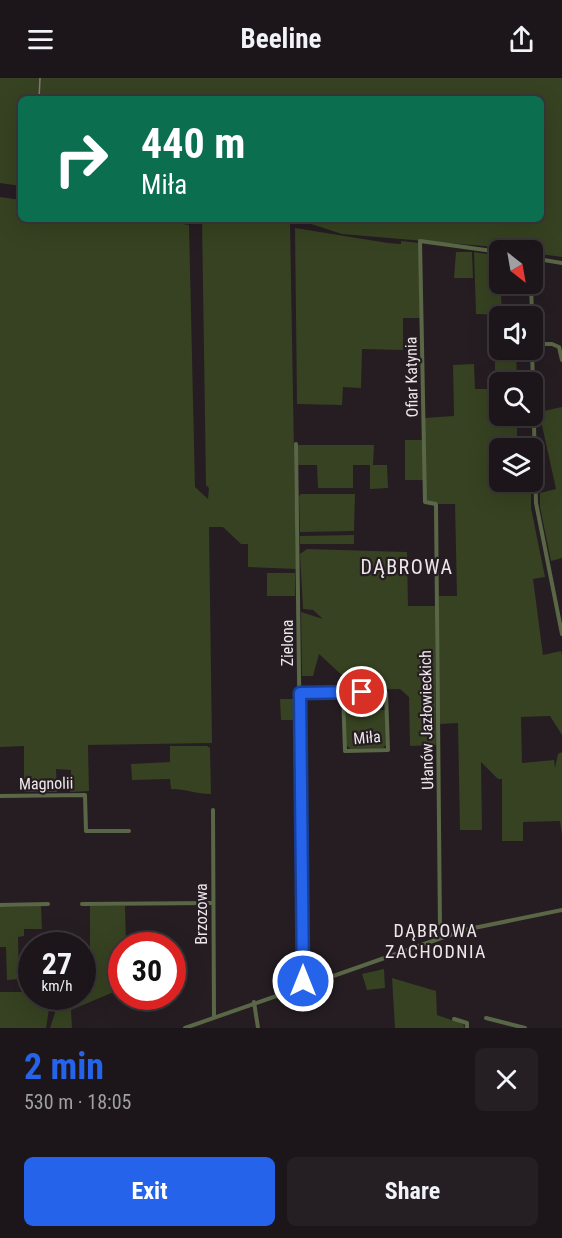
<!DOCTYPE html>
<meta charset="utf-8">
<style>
body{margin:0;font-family:"Roboto Condensed",sans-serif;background:#251f23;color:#f1f3f6;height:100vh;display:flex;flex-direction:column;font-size:22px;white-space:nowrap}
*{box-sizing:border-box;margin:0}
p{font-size:20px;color:#a09fa2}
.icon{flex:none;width:33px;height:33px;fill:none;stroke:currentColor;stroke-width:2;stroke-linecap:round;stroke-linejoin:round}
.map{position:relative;height:950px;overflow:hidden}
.panel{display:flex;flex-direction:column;background:#1c161a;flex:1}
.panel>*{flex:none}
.guide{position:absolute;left:18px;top:18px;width:526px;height:126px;border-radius:9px;box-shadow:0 6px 24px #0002,0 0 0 2px #3a3539;background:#0b6e4f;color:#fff;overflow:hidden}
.needle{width:39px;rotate:149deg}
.buttons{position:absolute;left:489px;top:162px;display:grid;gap:12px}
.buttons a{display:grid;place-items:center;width:54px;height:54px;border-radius:9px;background:#1c161a;box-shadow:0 6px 24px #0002,0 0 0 2px #3a3539;font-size:30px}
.speed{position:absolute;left:18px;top:854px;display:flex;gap:12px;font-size:30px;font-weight:700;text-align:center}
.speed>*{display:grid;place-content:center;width:78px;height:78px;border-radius:50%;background:#1c161a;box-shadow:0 6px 24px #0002,0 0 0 2px #3a3539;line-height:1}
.speed small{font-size:15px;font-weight:400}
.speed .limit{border:9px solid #d22;background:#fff;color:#111}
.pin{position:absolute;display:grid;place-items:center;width:51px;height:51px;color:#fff;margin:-26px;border:3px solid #fff;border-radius:50%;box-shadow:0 2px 6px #0007}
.me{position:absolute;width:66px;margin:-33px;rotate:0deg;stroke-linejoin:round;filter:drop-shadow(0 0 4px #0008)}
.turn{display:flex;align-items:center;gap:21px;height:126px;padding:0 24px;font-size:27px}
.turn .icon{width:78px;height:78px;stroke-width:2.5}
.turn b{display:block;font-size:42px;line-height:51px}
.round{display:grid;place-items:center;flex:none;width:63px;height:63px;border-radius:9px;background:#251f23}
.summary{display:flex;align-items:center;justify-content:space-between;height:102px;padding:0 24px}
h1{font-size:36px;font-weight:700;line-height:45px;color:#2563eb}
.action{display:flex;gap:12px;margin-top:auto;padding:12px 24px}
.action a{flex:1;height:69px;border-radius:9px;background:#2563eb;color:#fff;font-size:24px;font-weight:700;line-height:69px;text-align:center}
.action a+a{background:#251f23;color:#f1f3f6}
header{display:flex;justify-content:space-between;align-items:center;height:78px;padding:0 24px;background:#1c161a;font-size:27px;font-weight:700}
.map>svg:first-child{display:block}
.green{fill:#364221}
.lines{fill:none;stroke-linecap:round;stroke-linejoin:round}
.stream{stroke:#8c7182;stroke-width:1.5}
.street{stroke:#5a6746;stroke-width:4}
.route-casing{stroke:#184099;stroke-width:15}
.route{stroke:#2563eb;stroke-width:10}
.labels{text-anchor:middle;stroke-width:4.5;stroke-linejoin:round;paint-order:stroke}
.street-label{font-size:16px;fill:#ede7ea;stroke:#251d22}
.neighbourhood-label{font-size:18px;letter-spacing:1.5px;fill:#ede7ea;stroke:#251d22}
.quarter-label{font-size:20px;letter-spacing:1.5px;fill:#ede7ea;stroke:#251d22}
</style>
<header><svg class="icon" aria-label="menu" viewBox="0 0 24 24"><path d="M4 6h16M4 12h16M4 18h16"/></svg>Beeline<svg class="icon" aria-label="share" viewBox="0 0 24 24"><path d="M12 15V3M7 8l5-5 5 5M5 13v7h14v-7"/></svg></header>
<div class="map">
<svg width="562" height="950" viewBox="0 0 562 950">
<rect width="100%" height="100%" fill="#251d22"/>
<!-- green -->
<g class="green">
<path d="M0 0H562V179L533 175 532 172 342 156 305 144 290 143 296 491 248 489V466H241L223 449H209L212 665 88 667 89 713 70 714 71 692 56 691 57 714H24V668L0 669V119L21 122V141H150L189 147 195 409 208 421 209 410 206 407 202 141H542V21H21V108L0 105Z"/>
<path d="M295 150 388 165 401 166V163L419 165 420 240H403V272L362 271 361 310 343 309 342 327 297 326Z"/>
<path d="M456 174H472L473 200H454Z"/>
<path d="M474 174 499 178 502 237 476 236Z"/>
<path d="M495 259H499L500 272H516L517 304H500V338H517V370H500V404H518V413L531 414V430L545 499 533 501 543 577 561 573 562 577V657L550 638 521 639 522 685 554 682 555 690 558 676 562 674V757L560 743 523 744V763H502V701H498L481 684 482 752H460L458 645 439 646V518H457L455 426H438L425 422 424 340 454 338 453 287 474 286 475 311H495Z"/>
<path d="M562 329V480L551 483 540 429V415L556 411 539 334Z"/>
<rect x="405" y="362" width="18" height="40"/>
<path d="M298 367H374L373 387H387L388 410 370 411V387H353V410H318L317 387H298Z"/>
<path d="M301 416H355L354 453 300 454 299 418Z"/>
<path d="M354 457V466H300V458Z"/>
<path d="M307 471 407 474 408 528H435L436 667 410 668 409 619 400 611 358 612 319 576 313 598H302L301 534 323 541 313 532 303 531 300 476Z"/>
<rect x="267" y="495" width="28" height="23"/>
<path d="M280 621H297V642H281Z"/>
<path d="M346 632H386V667L383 670 351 671 346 667Z"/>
<path d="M170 668H207L210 670 211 716C196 716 186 711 171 711L170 701 132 702 131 686 170 684Z"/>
<path d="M41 828 42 851H24V858L18 859 19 901 7 902 6 869H0V829Z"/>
<path d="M90 828H125L126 867H122L121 911 71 932 72 950H50L55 935 57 918H82L83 893 90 885Z"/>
<path d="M384 891 385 910 367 912 362 896Z"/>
<path d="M392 900 436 913 437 937 463 946 465 950H395Z"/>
<path d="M0 914H31L32 918H51L46 950H0Z"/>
</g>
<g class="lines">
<!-- stream -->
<path class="stream" d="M39 21 40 0"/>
<!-- street -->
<g class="street">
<path d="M532 180 562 185"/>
<path d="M531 206 532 238"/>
<path d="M532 266H552L559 269 562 282"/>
<path d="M532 270 536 425 562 556"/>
<path d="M296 366 303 907"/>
<path d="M300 615 381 614 386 615 388 672 345 673 343 614"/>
<path d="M0 718 85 717 86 753H129"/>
<path d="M213 732 214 939"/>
<path d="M82 826 213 825"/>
<path d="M0 827 48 826"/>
<path d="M442 860 440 851 436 426 425 424 420 163 500 174"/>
<path d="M254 924 258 950"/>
<path d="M486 940 525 950"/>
<path d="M454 941 467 945V950"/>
<path d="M185 950 464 852 562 832"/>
</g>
</g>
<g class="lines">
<defs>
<path id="route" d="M303 903 300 615 362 614"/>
</defs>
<!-- route casing -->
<use href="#route" class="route-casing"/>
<!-- route -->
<use href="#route" class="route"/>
</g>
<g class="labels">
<!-- street labels -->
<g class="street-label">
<text transform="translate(411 299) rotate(-91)" y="6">Ofiar Katynia</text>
<text transform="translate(287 565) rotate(-90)" y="6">Zielona</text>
<text transform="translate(426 642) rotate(-91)" y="6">Ułanów Jazłowieckich</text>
<text transform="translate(367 659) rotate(-5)" y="6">Miła</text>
<text transform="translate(46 705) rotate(-1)" y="6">Magnolii</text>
<text transform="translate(201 836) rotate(-90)" y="6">Brzozowa</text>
</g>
<!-- neighbourhood labels -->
<g class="neighbourhood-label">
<text x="436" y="859">DĄBROWA<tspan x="436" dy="21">ZACHODNIA</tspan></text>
</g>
<!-- quarter labels -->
<g class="quarter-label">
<text x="407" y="496">DĄBROWA</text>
</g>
</g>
</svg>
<div class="buttons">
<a><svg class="needle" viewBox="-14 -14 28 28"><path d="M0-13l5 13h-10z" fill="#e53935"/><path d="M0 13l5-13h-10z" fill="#a09fa2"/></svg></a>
<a><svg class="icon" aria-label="sound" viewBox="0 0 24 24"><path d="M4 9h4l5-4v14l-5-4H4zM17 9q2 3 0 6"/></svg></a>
<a><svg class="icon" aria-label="search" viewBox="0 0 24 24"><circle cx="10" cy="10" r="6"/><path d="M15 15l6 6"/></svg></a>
<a><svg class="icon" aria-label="layers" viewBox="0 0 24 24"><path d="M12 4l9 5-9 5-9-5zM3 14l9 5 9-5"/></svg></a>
</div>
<div class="speed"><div>27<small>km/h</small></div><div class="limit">30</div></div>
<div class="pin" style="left:362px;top:614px;background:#d93025"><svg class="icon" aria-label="arrive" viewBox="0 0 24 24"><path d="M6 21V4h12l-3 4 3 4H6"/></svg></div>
<svg class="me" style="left:303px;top:903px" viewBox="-20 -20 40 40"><circle r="17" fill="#2563eb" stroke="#fff" stroke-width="3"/><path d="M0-11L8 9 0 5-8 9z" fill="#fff"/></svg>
<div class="guide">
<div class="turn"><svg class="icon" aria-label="right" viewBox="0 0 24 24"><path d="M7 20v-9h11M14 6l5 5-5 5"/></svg><div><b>440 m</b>Miła</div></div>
</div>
</div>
<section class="panel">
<div class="summary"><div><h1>2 min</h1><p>530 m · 18:05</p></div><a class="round"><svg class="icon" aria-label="close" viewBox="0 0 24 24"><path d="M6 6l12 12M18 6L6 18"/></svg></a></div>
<div class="action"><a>Exit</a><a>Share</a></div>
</section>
